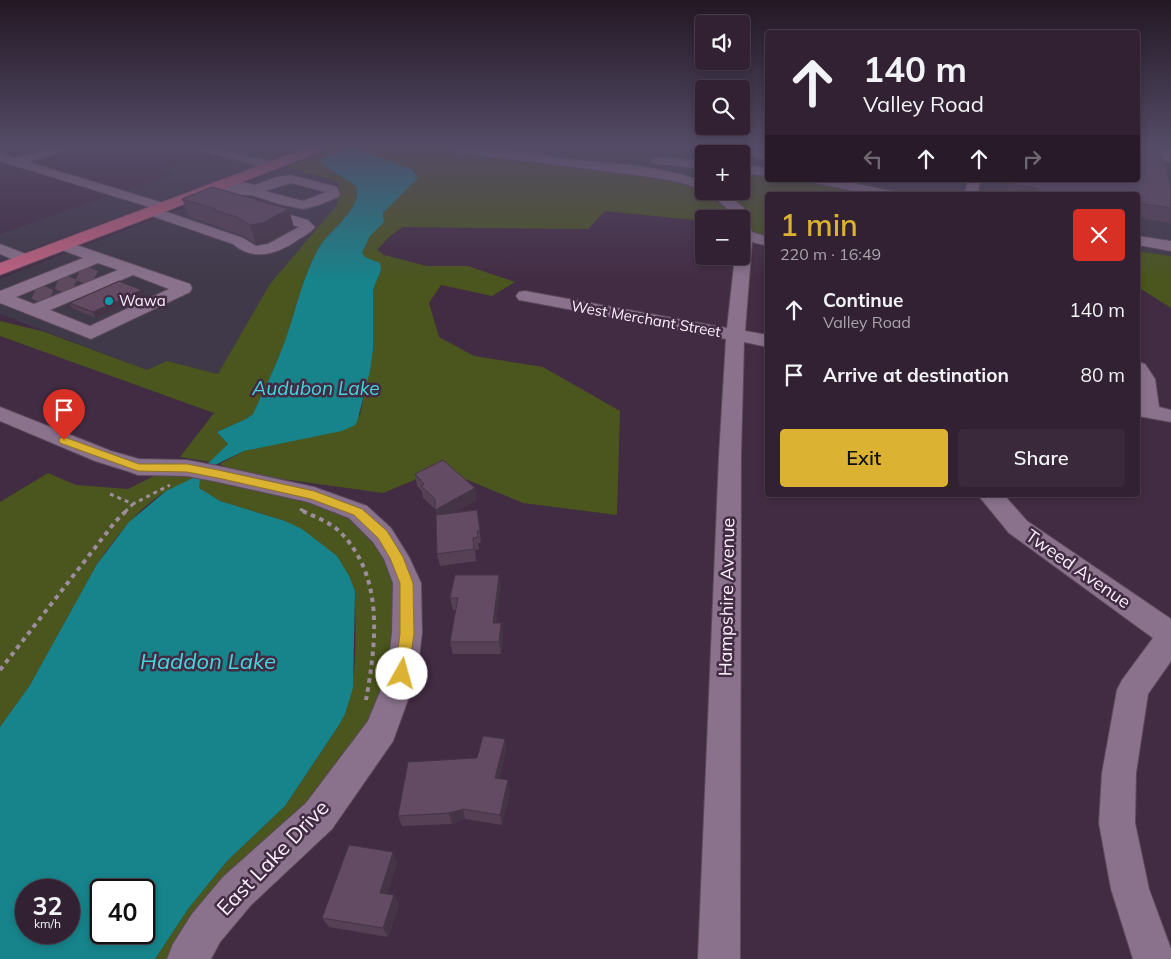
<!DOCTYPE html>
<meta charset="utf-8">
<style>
body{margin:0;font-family:Mulish,sans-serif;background:#3a293a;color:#f1f3f6;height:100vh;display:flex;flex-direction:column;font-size:19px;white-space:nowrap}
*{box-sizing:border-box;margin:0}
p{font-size:16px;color:#a8a3ac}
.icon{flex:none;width:28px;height:28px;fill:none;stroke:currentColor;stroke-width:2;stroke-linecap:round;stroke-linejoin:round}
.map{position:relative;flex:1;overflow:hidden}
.panel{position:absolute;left:765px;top:192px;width:375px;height:305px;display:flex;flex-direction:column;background:#322132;border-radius:5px;box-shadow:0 2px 8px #0003,0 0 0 1px #4d3e4d}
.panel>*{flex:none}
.guide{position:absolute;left:765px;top:30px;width:375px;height:152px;border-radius:5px;box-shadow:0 2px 8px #0003,0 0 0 1px #4d3e4d;background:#322132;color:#f1f3f6;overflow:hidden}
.controls{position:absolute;left:695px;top:15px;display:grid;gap:10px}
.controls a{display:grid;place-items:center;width:55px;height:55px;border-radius:5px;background:#322132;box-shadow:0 2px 8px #0003,0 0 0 1px #4d3e4d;font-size:25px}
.speed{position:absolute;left:15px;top:879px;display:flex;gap:10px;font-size:25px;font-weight:700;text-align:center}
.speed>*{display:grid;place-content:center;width:65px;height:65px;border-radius:50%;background:#322132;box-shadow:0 2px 8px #0003,0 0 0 1px #4d3e4d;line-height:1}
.speed small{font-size:12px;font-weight:400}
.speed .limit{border:2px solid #111;border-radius:8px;background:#fff;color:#111}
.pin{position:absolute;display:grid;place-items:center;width:42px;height:42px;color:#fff;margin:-51px -21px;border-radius:50% 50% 50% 0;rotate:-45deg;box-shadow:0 0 5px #0007}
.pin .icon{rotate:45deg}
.me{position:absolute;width:55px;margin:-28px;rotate:7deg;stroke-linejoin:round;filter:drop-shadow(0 0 4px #0008)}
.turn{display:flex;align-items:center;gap:18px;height:105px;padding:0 15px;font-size:22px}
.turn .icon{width:65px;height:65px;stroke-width:2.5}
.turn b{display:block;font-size:35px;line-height:42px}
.lanes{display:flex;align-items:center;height:48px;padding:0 15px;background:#0003;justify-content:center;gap:25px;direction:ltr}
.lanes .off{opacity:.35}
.round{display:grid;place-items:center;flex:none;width:52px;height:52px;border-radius:5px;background:#3a293a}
.summary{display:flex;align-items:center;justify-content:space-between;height:85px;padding:0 15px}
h1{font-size:30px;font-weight:600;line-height:38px;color:#dcb233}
.action{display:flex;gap:10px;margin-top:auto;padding:10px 15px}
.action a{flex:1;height:58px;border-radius:5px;background:#dcb233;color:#111;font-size:20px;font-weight:600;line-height:58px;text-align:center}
.action a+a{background:#3a293a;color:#f1f3f6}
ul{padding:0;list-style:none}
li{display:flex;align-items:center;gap:15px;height:65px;padding:0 15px}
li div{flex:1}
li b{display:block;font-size:19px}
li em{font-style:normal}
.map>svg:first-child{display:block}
.commercial{fill:#403949}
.green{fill:#4a561d}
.water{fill:#17848b;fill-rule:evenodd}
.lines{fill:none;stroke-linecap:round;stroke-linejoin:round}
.minor-tunnel{stroke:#5e495f;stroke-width:17;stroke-dasharray:17 9;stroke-linecap:butt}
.minor-casing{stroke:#5b495c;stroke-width:2}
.major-casing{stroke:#5b495c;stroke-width:2}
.path-far1{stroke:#9e8c9f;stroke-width:3;stroke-dasharray:4 4;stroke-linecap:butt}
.path{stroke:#9e8c9f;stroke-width:4;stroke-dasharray:4.5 4.5;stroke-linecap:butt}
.minor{fill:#8a728c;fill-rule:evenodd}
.major{fill:#bf6180;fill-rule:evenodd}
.wall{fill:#554056}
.shaded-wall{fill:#453446}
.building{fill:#634b64;stroke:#453446}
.route{fill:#dcb233;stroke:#8f7421}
.culture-dot{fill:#0f9aa8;stroke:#422c43;stroke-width:2}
.labels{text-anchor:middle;stroke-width:5;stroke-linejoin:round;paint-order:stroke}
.far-poi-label{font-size:15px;fill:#fef0fe;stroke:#422c43;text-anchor:start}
.far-street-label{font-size:15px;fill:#fef0fe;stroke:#422c43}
.street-label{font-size:18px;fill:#fef0fe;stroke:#422c43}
.water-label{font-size:19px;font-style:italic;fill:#45d6e0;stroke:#422c43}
.near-street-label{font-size:21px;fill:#fef0fe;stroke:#422c43}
.near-water-label{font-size:22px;font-style:italic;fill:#45d6e0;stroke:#422c43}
</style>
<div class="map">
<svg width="1171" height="959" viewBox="0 0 1171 959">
<rect width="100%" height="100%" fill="#422c43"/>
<!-- commercial -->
<g class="commercial">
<path d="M250 148H304L0 261V234L175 173 165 169 191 160 203 163Z"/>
<path d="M470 148H767V177L741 174V154H704V170L698 169 691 178Z"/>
<path d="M1138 148H1171V256L1138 251V195H866L812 182 793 180H1138Z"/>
<path d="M287 167 339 182 337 205 218 374 168 361 147 370 0 314V279Z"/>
</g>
<!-- green -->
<g class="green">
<path d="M333 148 339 149 320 160 325 166 356 186C364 207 330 230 320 246 305 270 297 305 288 332 279 360 265 387 253 414L246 419 217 432 228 444 211 462 180 457 214 413 0 336V321L45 332 147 370 167 361 218 374 270 284 337 205 339 182 287 167Z"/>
<path d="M362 148H441L669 180C696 186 714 198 734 216V219H704V221L605 211 588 229 403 227 390 236 377 250 384 255 427 266H468L515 282 492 296 441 285 429 303 439 337 474 356 543 367 620 411 617 515 523 503 441 469 383 493 233 472 220 464 244 451 360 415 373 349V290L381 270 362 256V253L370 236 384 220 383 213 417 174 412 169 371 154Z"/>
<path d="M741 174 767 177 768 180 812 182 866 195H768L767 239 744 232 741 219 713 191H741Z"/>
<path d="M1138 251 1171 256V308L1138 287Z"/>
<path d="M177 471 315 502 339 512 356 524 387 560 393 580 398 629 386 689 364 734 178 959H155L188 909 227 861 285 806 339 725C360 685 355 635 355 591L285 521 220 501 198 488 193 479C184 484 174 487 165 492 137 509 115 538 97 564L30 685 0 727V502L48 473 76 485 128 489 154 476Z"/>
</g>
<!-- water -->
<path class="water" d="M339 148H362L371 154 412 169 418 178 383 213 384 222 370 236 362 253 365 257 380 263 381 270 373 290V349L370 371 357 422 355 425 342 431 244 451 215 465 200 480 199 488 220 501 285 521 302 529 337 556 349 576 355 591 353 688 345 714 339 725 285 806 227 861 188 909 155 959H0V727L30 685 97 564 129 522 166 491 193 478 228 444 217 432 246 419 253 414C265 387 279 360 288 332 297 305 305 270 320 246 330 230 364 207 356 186L325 166 320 160 337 151ZM26 890H69V932H26ZM101 890H144V932H101Z"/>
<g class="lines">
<!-- minor-tunnel -->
<g class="minor-tunnel">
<path d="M79 272 95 279"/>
<path d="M58 281 74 288"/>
<path d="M35 291 50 298"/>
</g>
<defs>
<g id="minor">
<path d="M52 148H70L68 150 28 162 167 204 169 207 164 211 243 238 256 246 268 244 299 227 257 214 255 211 257 208 262 207 308 220 315 227C311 232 305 236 299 239 278 254 254 262 233 244L146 214 144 211 149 207 0 161V153L15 158Z"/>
<path d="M196 148H215L275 162 277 165 271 169 198 150Z"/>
<path d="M449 148C488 145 529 154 568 159 612 164 662 165 704 182V191L683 183 658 178 455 152Z"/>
<path d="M740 148 768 152V160L741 154H716L718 151Z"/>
<path d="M1161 148H1171L1170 162 1138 159V153L1159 155Z"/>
<path d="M656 156 704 161V169L652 163 650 160Z"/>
<path d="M741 165 768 168V176L741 173Z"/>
<path d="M291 175 337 187 340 194 338 197 319 205 303 209 279 204 252 195H240L213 188 211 185 213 182H222L228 178 255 185 276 177ZM291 183 326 192 303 201 265 191Z"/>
<path d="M814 180H839L896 192 898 195H872L815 183Z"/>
<path d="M968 180H980L978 195H964Z"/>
<path d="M707 191H722L744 208 752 232 768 237V246L752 242 745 331 768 335V347L744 342 741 456 740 959H698L719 456 726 339 525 301 519 300 516 296 519 292 525 291 727 328 735 256H741V219H734L732 213Z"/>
<path d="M1138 236 1171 241V251L1138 245Z"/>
<path d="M62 240 190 284 192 288 190 292 91 339 0 303V291L83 258 57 248 54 245 57 242ZM98 263 118 270 34 304 16 297ZM133 275 169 289 90 326 50 310Z"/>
<path d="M0 244 31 256 33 259 31 262H19L0 254Z"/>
<path d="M1138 362 1145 364 1155 379 1159 407 1171 410V422L1138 416Z"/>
<path d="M0 407 111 451 139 459 187 460 218 466 314 487 367 506 391 528 409 557 421 583 422 633 417 675 393 741 332 829 251 905 220 942 211 959H167L173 944 192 914 223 877 306 803 368 721 387 675 392 633 393 583 384 559 373 542 349 518 308 502 218 482 187 476 138 475 130 472 95 461 0 421Z"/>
<path d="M978 495H1004L1027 521 1171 619V661L1148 694 1136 773 1135 823 1149 889 1171 949V959H1133L1111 889 1099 823 1102 773 1117 690 1122 680 1153 638 1009 533Z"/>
</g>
<path id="major" d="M306 148H325L323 151 0 275V263Z"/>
</defs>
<!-- minor casing -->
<use href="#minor" class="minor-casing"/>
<!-- major casing -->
<use href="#major" class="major-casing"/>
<!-- path-far1 -->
<g class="path-far1">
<path d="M110 494 133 504 170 485"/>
<path d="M300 509 306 512"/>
<path d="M125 512 133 504"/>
</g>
<!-- path -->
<g class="path">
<path d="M303 511C315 517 330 522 340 532 385 577 376 644 366 700"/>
<path d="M0 670 115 522 126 511"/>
</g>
<!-- minor -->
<use href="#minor" class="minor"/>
<!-- major -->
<use href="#major" class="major"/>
</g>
<!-- wall -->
<g class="wall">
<path d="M623 148H647L646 149 638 148 636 150Z"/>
<path d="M660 148H679L676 150Z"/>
<path d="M1168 173 1167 175 1171 186V223L1138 218V195H1007L1008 180H1138Z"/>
<path d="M182 199 294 228 267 242 256 244 244 236 221 228 220 227 189 217Z"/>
<path d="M145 295 96 318 72 308 70 303Z"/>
<path d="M415 474 475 488 476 500 454 512 477 510 481 543H478L479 549 475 550 476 561 440 566 437 554 436 515 435 509 423 498 422 491 417 486Z"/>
<path d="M499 575 500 587 496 623H501L503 635 501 654H453L450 642 456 610H453L450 598Z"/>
<path d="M505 739 506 751 499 779 510 791 502 825 465 819 452 824 402 826 398 816 477 758Z"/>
<path d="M397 862 387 894 394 895 399 905 388 937 329 927 322 918Z"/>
</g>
<!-- shaded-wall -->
<g class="shaded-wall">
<path d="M289 209 294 228 267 242 256 244 250 225Z"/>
<path d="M142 290 145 295 96 318 93 312Z"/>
<path d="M475 488 476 500 438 522 435 510Z"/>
<path d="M499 575 500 587 495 635 493 623Z"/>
<path d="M501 623 503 635 501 654 499 642Z"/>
<path d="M505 739 506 751 497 789 495 778Z"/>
<path d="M508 780 510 791 502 825 500 815Z"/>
<path d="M463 809 465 819 452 824 449 813Z"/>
<path d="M393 852 397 862 385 902 380 893Z"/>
<path d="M394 895 399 905 388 937 383 928Z"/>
</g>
<!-- building -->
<g class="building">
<path d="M1138 148 1159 150 1168 173H1166L1171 186V208L1138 203V195H1082L1064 192V195H1036V188L1011 185 1012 180H1138Z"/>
<path d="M212 187 289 209 262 223 250 225 237 217 214 210 216 209 182 199Z"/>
<path d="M119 281 142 290 93 312 70 303Z"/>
<path d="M443 460 475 488 435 510V499L421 486 424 484 415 474Z"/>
<path d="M477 510 480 531H477L478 537 473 538 474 549 437 554 436 515Z"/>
<path d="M455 575H499L493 623H501L499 642H450L458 598H450Z"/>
<path d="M483 736 505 739 495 778 508 780 500 815 463 809 449 813 398 816 408 762 477 758Z"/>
<path d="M349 845 393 852 380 893 394 895 383 928 322 918Z"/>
</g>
<!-- sky -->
<linearGradient id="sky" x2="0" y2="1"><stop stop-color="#241825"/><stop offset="0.52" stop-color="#544b66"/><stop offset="1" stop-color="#544b66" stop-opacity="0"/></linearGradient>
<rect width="1171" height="282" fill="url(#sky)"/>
<!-- route -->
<path class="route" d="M64 437 139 464H187L218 470 314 491 362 509 387 531 403 557 413 583 414 634 407 679 402 681 397 679 395 674 400 634V583L390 558 378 538 354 515 311 499 218 478 187 472 138 471 60 443 59 440 60 438Z"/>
<!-- markers -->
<circle class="culture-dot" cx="109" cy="301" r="5"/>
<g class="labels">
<!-- far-poi labels -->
<g class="far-poi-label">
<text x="119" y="306">Wawa</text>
</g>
<!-- far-street labels -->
<g class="far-street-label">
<text transform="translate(646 319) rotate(10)" y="5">West Merchant Street</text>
</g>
<!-- street labels -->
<g class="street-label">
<text transform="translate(1078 569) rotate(35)" y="6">Tweed Avenue</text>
<text transform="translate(727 597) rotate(-89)" y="6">Hampshire Avenue</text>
</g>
<!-- water labels -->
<g class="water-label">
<text x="316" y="395">Audubon Lake</text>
</g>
<!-- near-street labels -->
<g class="near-street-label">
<text transform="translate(273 858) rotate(-46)" y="7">East Lake Drive</text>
</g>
<!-- near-water labels -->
<g class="near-water-label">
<text x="208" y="669">Haddon Lake</text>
</g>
</g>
</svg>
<div class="controls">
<a><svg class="icon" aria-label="sound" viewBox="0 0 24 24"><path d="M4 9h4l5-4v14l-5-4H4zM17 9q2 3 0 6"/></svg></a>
<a><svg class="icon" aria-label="search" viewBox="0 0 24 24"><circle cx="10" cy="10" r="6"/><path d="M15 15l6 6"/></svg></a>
<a>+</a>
<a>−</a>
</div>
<div class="speed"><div>32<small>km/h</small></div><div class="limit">40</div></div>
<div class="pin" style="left:64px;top:440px;background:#d93025"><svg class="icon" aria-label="arrive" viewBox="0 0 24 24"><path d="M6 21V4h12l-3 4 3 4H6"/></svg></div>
<svg class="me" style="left:402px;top:674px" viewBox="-20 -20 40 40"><circle r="19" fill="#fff"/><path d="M0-13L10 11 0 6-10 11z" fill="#dcb233"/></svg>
<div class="guide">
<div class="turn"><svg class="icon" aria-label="ahead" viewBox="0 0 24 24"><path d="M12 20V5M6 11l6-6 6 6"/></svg><div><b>140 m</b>Valley Road</div></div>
<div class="lanes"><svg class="icon off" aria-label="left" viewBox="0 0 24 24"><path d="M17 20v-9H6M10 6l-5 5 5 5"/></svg><svg class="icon" aria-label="ahead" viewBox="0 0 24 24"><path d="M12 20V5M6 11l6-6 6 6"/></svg><svg class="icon" aria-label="ahead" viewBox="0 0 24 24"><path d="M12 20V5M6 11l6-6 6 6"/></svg><svg class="icon off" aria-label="right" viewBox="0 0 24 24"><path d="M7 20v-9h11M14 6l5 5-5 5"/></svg></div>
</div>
<section class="panel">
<div class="summary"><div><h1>1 min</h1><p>220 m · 16:49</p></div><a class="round" style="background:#d93025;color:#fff"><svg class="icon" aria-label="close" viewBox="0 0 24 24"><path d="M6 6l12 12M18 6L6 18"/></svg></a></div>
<ul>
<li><svg class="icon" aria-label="ahead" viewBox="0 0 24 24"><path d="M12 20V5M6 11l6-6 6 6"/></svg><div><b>Continue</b><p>Valley Road</p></div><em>140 m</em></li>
<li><svg class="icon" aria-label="arrive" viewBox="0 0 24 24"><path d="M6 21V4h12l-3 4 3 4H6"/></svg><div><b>Arrive at destination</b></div><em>80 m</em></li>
</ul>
<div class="action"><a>Exit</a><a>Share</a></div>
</section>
</div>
